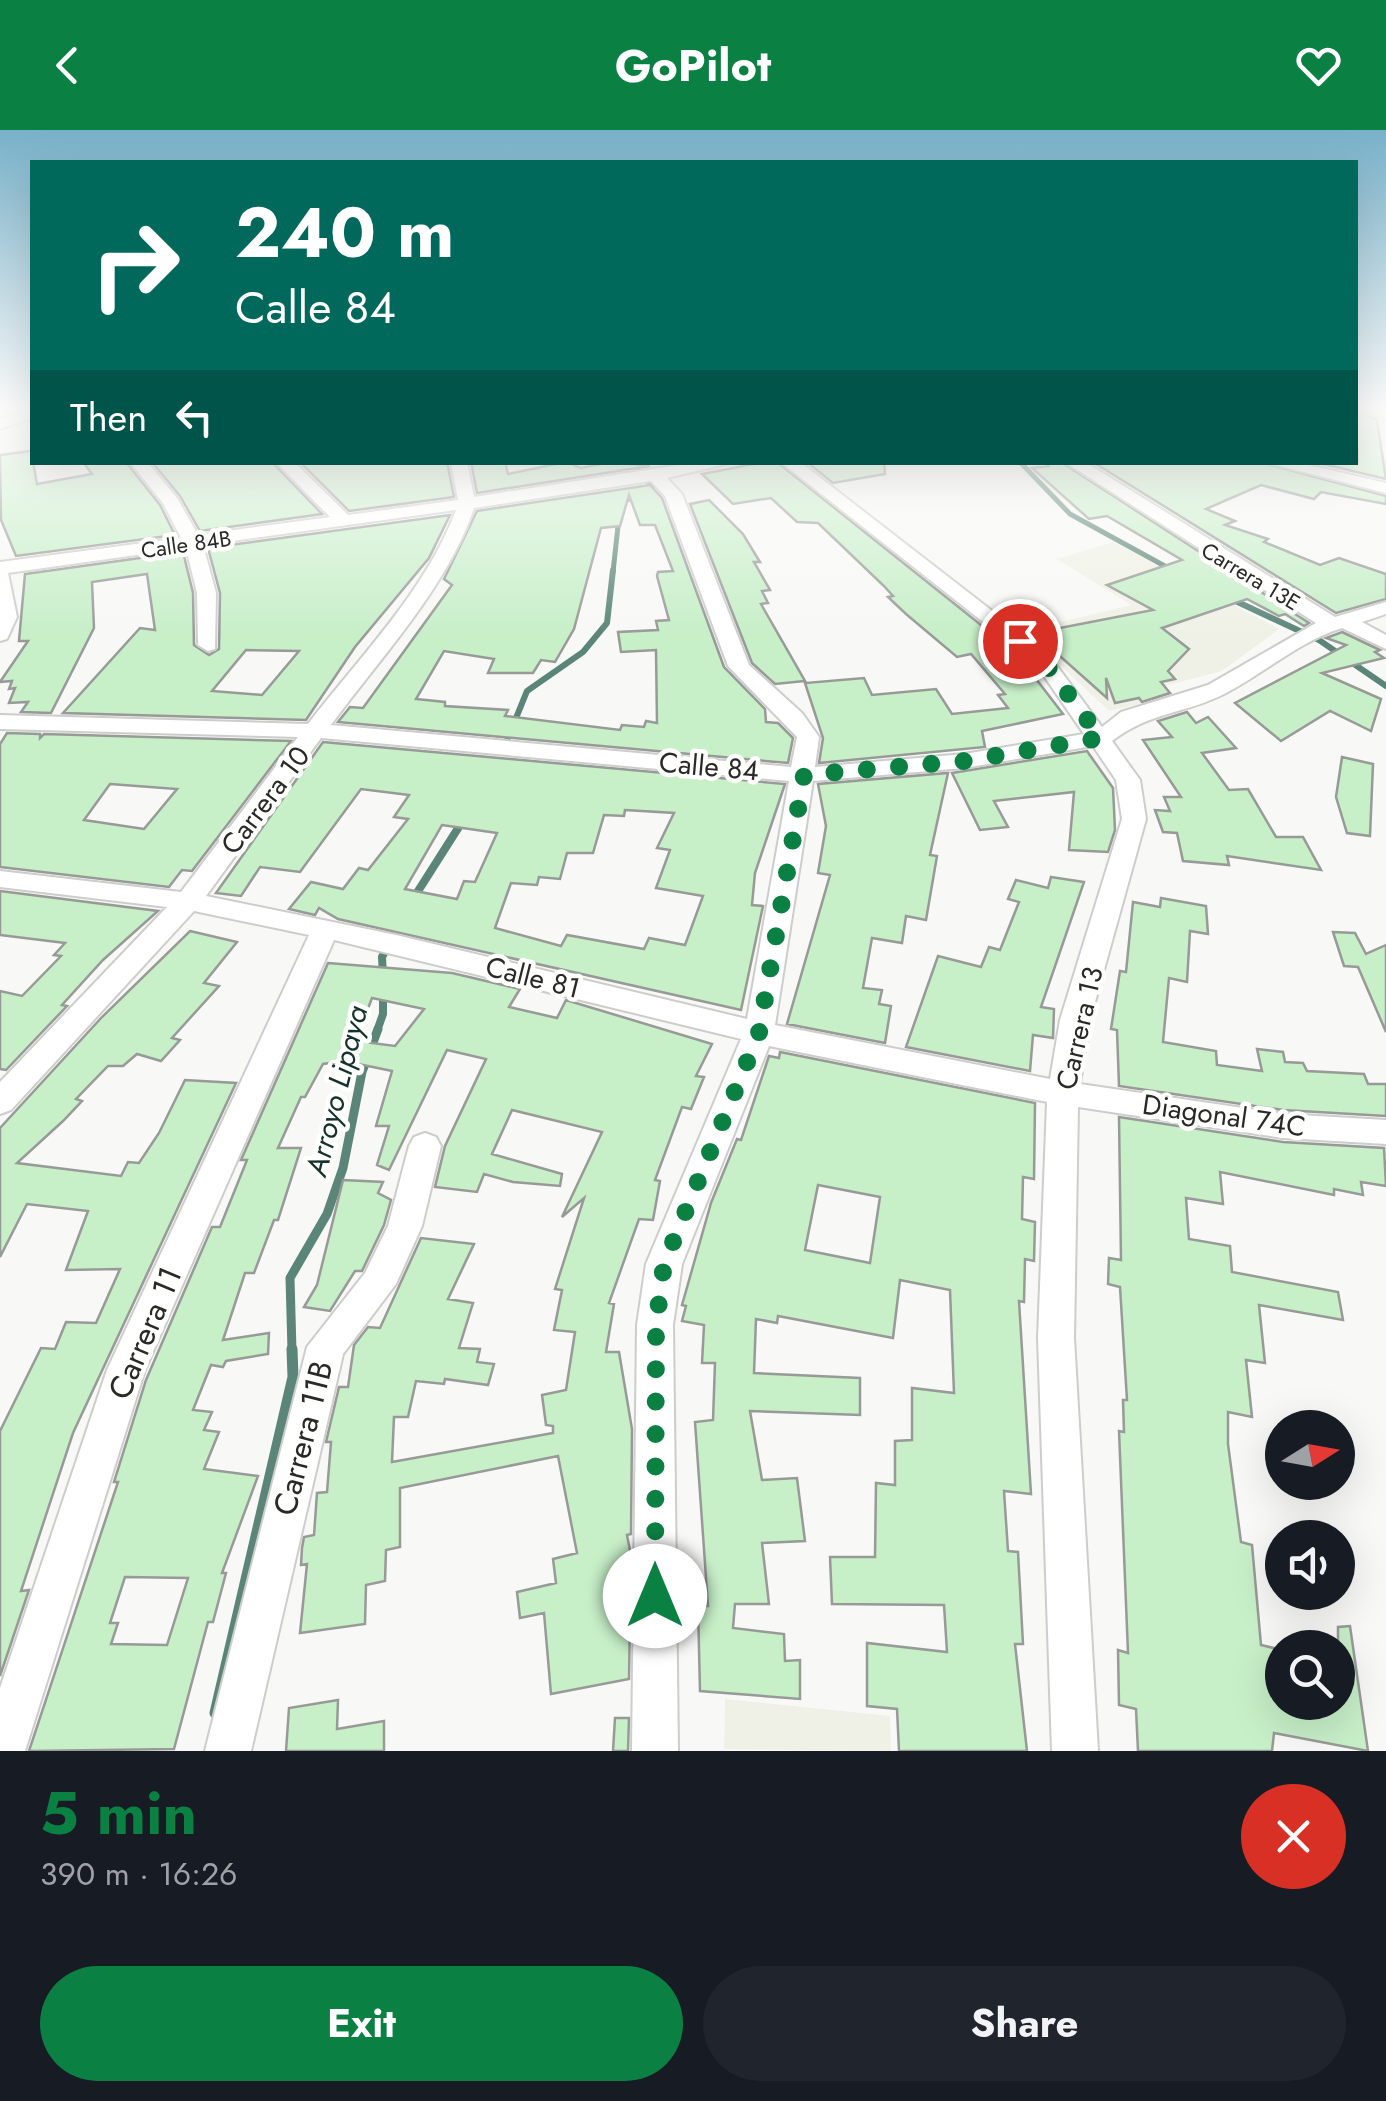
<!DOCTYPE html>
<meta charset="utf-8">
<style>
body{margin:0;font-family:Jost,sans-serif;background:#20242c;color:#f1f3f6;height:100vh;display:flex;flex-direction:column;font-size:38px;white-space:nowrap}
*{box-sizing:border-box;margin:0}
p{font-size:32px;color:#9ea1a6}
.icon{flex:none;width:55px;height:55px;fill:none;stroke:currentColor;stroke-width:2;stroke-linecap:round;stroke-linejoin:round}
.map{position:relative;height:1621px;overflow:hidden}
.drawer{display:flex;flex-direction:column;background:#171b24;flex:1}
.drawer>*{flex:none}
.top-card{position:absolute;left:30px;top:30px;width:1328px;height:305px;border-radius:0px;box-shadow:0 10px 40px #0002;background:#00695c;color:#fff;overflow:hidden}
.needle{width:65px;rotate:79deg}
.controls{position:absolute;left:1265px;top:1280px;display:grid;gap:20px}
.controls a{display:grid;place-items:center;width:90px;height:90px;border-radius:50%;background:#171b24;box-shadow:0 10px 40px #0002;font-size:50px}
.pin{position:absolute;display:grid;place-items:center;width:85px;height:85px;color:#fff;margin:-42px;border:5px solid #fff;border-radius:50%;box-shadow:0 2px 10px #0007}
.me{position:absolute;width:110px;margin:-55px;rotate:0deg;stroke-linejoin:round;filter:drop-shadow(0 0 8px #0008)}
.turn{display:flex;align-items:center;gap:35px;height:210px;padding:0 40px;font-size:45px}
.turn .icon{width:130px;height:130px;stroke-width:2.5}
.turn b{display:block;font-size:70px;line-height:85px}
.then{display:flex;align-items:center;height:95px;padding:0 40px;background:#0003;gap:20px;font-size:38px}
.round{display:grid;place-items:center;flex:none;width:105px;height:105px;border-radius:52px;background:#20242c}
.overview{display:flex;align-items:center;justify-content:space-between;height:170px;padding:0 40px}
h1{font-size:60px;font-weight:700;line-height:75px;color:#0b8043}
.action{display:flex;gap:20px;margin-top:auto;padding:20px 40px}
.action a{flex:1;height:115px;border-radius:60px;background:#0b8043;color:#fff;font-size:40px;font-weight:700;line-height:115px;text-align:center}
.action a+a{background:#20242c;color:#f1f3f6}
header{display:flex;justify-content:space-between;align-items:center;height:130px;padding:0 40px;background:#0b8043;color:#fff;font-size:45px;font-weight:700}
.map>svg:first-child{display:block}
.built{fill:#eff1e6}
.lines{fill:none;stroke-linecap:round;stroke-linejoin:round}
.stream-far4{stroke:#5b8578;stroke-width:5}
.stream-far3{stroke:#5b8578;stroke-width:6}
.stream-far2{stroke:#5b8578;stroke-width:8}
.stream-far1{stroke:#5b8578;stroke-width:9}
.stream{stroke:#5b8578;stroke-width:11}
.building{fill:#c7efc8;stroke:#979a97;stroke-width:2.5;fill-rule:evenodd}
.minor-casing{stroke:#cdcecb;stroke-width:4}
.minor{fill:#fff;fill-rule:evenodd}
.route{stroke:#0b8043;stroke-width:18;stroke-dasharray:0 32.4}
.labels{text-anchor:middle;stroke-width:9;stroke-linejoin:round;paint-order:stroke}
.far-street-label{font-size:22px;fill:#292928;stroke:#fffffe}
.street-label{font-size:28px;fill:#292928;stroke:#fffffe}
.water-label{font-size:30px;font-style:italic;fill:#14322b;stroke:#fffffe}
.near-street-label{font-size:32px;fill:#292928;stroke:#fffffe}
</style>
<header><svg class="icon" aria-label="back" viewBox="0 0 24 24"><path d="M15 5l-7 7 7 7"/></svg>GoPilot<svg class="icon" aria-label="heart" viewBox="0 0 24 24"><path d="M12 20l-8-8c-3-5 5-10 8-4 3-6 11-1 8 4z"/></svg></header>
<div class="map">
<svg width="1386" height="1621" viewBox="0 0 1386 1621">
<rect width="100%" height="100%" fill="#f8f9f6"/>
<!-- built -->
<g class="built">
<path d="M1113 412 1279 499 1222 541 1160 557 1165 568 1109 581 1024 501 1131 475 1057 429Z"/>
<path d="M725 1569 890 1586 891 1621 724 1619Z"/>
</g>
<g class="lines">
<!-- stream-far4 -->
<g class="stream-far4">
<path d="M1020 332 1070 384 1172 440"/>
<path d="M621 373 652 357 633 332"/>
<path d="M613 442 619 387"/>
</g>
<!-- stream-far3 -->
<g class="stream-far3">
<path d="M1229 468 1319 510 1386 556"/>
<path d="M503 620 527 561 583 522 607 493 613 440"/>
</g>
<!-- stream-far2 -->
<g class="stream-far2">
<path d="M413 769 462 692"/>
<path d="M383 846 382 827 399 795"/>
<path d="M377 901 383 884V860"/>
</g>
<!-- stream-far1 -->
<path class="stream-far1" d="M292 1221 290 1148 327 1084 343 1038 362 942 378 899"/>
<!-- stream -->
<path class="stream" d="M215 1583 293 1247 292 1219"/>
</g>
<!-- building -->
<g class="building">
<path d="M1355 279 1377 290 1386 349 1315 332H1358Z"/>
<path d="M31 321 37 354 92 344 83 332H126L160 375 175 405 16 426 1 390 0 325Z"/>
<path d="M152 332H272L322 384 200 401 180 366Z"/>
<path d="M300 332H447L454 367 349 381Z"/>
<path d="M471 332H505L508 344 566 332 581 338 611 332 650 336 477 363Z"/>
<path d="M764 332H777L1016 523 1063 584 982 601 985 617 819 633 823 608 805 553 864 548 872 565 936 559 952 584 1008 578 998 565 1005 564 971 524 957 527 906 484 888 467 893 466 884 456 818 393 797 392 771 368 733 374 702 344Z"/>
<path d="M807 332H884L885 344 833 353Z"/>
<path d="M1044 332H1061L1309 493 1304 496 1285 484 1279 486 1247 469 1162 498 1189 519 1168 541 1175 549 1161 552 1170 563 1142 572 1139 568 1115 573 1106 548 1107 568 1034 503 1153 480 1107 455 1182 430 1107 386 1089 389 1032 338 1048 336Z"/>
<path d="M1093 332H1260L1386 366V374L1321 362 1314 369 1261 355 1206 379 1235 391 1225 395 1268 409 1264 412 1320 435 1339 428 1386 444V469L1336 483Z"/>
<path d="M650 355 662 368 724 537 765 579 766 592 778 593 793 608 788 633 338 592 350 577 363 578 452 455 444 449 477 381ZM629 365 640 395H655L673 441 658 442 657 446 669 490 656 491 658 500 618 502 621 522 656 520 657 593 646 591 644 597 622 595 620 600 505 586 508 580 445 576V572L416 569 444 521 494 529 488 543H533L541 530 555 532 574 499 601 398 620 396Z"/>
<path d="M709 370 743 404 760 432H754L770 460 762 461 768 473 761 474 805 551 775 554 752 533 690 374Z"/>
<path d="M450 385 429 428 355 517 306 590 63 583 140 498 155 500 147 444 92 452 94 498 51 583 21 582 28 572 9 573 15 558 9 559 12 551 0 552 28 511H19L25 444 183 422 193 463 194 515 209 525 219 519 220 463 208 418ZM246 520 299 521 262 565 212 561Z"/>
<path d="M1342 502 1380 520 1375 522 1384 528 1322 543 1381 569 1371 601 1330 581 1281 611 1235 573 1346 515 1326 508Z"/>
<path d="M1187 582 1196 593 1208 587 1236 618 1202 623 1229 660 1248 659 1276 707H1303L1321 740 1227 726 1229 735 1183 731 1177 703 1163 702 1155 680 1170 681 1164 667H1181L1143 610 1172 607 1158 591Z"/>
<path d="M7 603 40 604V608L44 604 291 611 192 741 182 740 169 757 0 737V614ZM110 654 177 659 144 699 84 690Z"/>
<path d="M323 612 785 654 755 743 752 775 763 776 741 880 338 789 319 778 315 785 289 779 311 752 343 759 359 738 368 740 408 689 394 687 409 665 361 659 300 742 260 737 241 766 216 763ZM625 680 674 683 657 718 670 720 656 758 703 766 685 815 649 808 644 819 567 805 561 816 495 798 511 753 537 755 539 747 560 749 567 723H593L604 685 624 686ZM442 695 497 703 475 752 464 751 457 769 405 759Z"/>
<path d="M1087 621 1113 658 1115 700 1108 722 1069 720 1074 662 994 671 1008 697 980 700 952 643Z"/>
<path d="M1342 627 1373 634 1370 706 1347 703 1336 667Z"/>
<path d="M948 643 930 725 937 726 926 790 906 786 902 813 872 808 863 858 882 860 879 874 891 876 885 913 787 894 830 745 818 743 826 696 818 654Z"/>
<path d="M1051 747 1084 752 1041 877 1054 879 1053 908 1033 905 1030 941 906 917 938 826 981 837 989 817 1000 820 1019 772 1008 769 1016 750 1048 758Z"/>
<path d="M0 761 158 781 103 830 62 875 67 876 6 940 0 939V861L22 866 61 826 54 825 65 813 0 805Z"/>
<path d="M1161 768 1206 776 1208 804 1190 801 1187 852 1169 848 1163 912 1216 921 1217 935 1262 941 1257 919 1283 922 1285 932 1303 933 1307 941 1364 944 1368 954H1386V986L1283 980 1119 956 1117 900 1111 899 1120 841 1126 842 1133 772 1160 777Z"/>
<path d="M190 801 237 812 204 853 219 856 172 908 180 910 161 931 137 924 123 936H108L76 969 82 971 63 991 17 1033 121 1046 128 1032 139 1033 159 1003 185 950 236 953 73 1303 21 1461 29 1460 0 1546V1301L41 1218 55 1219 66 1192 96 1193 120 1139 66 1140 88 1081 27 1074 0 1127V998L102 887Z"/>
<path d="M1333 802 1355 803 1366 824 1386 815V902L1358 837 1344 836Z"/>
<path d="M328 833 452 843 520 859 509 877 557 888 566 870 712 914 696 946 704 947 691 979 682 977 655 1050 660 1051 653 1090 639 1089 609 1173 614 1174 606 1222H619L632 1299 631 1404 627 1405 631 1426 629 1549 551 1564 544 1483 520 1488 517 1462 556 1453 553 1429 577 1423 558 1326 400 1358V1417L386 1420 385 1451 366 1455 365 1494 300 1503 307 1434 301 1435 302 1418 304 1407 314 1405 317 1363 327 1362 331 1312H326L339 1257H348L354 1215 368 1197 380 1198 421 1108 474 1114 448 1169 473 1173 459 1218 480 1219 477 1232 494 1234 488 1255 445 1249 444 1254 416 1251 408 1287H394L392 1332 553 1303V1296L546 1295 542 1265 566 1260 575 1202 554 1200 562 1160 555 1159 584 1068 562 1087 602 1002 512 980 492 1024 562 1044 560 1056 513 1052 484 1044 477 1062 435 1057 445 1016 486 929 447 920 389 1040 377 1035 389 996H376L392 941 344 931 323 934 305 967H301L278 1018H301L278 1090H274L254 1143H245L223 1210 269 1203 268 1224 226 1231 223 1237 211 1235 193 1280 212 1282 204 1300 219 1302 204 1339 258 1346 222 1443H226L213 1492H208L174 1619 29 1621 118 1352H114L146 1250 212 1097H220L247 1030H241ZM372 868 424 879 395 916 356 911ZM125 1447 188 1448 167 1515 111 1514 118 1493H110Z"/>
<path d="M780 922 1035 973 1034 1049 1023 1047 1022 1089 1035 1092 1034 1131 1025 1129 1024 1172 1019 1171 1031 1364 1004 1361 1008 1421 1018 1422 1023 1514H1015L1027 1621H899L897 1579 867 1576V1513L947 1522 944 1475 832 1474 830 1427H875L876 1353 895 1355V1311L912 1310V1258L954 1263 950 1160 900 1150 893 1208 778 1186 777 1193 756 1189 754 1243 860 1248V1285L750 1281 762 1350 797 1348 805 1411 762 1413 769 1474H735L733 1498 784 1504 785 1531 800 1530V1569L700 1561 698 1476H708L695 1292 713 1290 715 1233H702L704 1195 682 1191 686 1176 682 1175 711 1073 737 1009 741 1010 769 926 779 928ZM818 1055 880 1067 870 1133 805 1120Z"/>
<path d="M1119 987 1283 1012 1384 1018 1386 1056 1361 1052 1363 1065 1334 1059V1065L1220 1042 1223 1074 1186 1068 1189 1109 1230 1116 1232 1142 1338 1162 1343 1190 1259 1175 1265 1233 1246 1230 1252 1287 1228 1282V1314L1241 1412 1252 1415 1261 1515 1282 1520V1572H1338V1497L1350 1496 1368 1621 1274 1603 1272 1621H1138L1136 1579 1119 1575 1118 1520 1128 1523 1119 1301 1124 1302 1123 1270H1127L1120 1157 1108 1154 1109 1128 1121 1130Z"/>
<path d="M343 1050 383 1052 378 1063 391 1070 384 1095 362 1141H355L330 1181 304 1177 317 1155Z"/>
<path d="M338 1570 337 1599 384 1591V1621H286L289 1578Z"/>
<path d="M615 1588H629L628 1621H613Z"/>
</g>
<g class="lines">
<defs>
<g id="minor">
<path d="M32 279V288L0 299V289Z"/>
<path d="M1362 279H1386V289Z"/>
<path d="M130 332H147L177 368 198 405 330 387 276 332H294L348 385 458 370 451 332H467L474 367 697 332H735L667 348 682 364 749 535 802 583 819 607 815 637 964 624 1084 604 1035 533 781 332H800L1049 525 1102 597 1121 582 1208 555 1316 493 1065 332H1085L1335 487 1386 472V484L1362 492 1386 505V519L1342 498C1300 511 1266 542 1226 563 1186 584 1151 581 1112 611L1140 650 1146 689 1090 890 1080 954 1283 984 1386 990V1014L1283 1008 1078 977 1074 1208 1098 1621H1052L1038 1208 1047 972 769 916 682 1134 673 1195 678 1621H632L637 1195 646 1134 741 909 334 810 145 1240 25 1621H0V1558L107 1240 309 805 194 781 11 980 0 984V952L167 777 0 757V741L181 762 298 607 0 599V585L308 594C359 528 427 459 456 380L203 415 216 463 215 519 208 521 198 515 197 463 186 418 8 443 17 487 7 509 0 511V432L181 408 163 373ZM651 351 665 366 728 536 797 607 791 637 331 595C380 528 447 458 474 378ZM321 608 789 651 747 889 396 805 206 766ZM1093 616 1116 650 1122 689 1060 890 1050 949 775 895 813 651 964 638Z"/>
<path d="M1264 332H1296L1386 353V363Z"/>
<path d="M425 1003 436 1007 441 1016 422 1096 396 1154 343 1224 251 1621H205L307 1217 365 1143 388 1096 409 1016 414 1007Z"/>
</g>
</defs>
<!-- minor casing -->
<use href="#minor" class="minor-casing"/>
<!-- minor -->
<use href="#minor" class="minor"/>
</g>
<!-- sky -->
<linearGradient id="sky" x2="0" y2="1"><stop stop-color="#78b1c9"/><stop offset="0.55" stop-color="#fcfcfb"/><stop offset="1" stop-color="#fcfcfb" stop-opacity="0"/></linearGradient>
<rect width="1386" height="506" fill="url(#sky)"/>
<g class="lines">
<!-- route -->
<path class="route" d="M655 1466 656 1195 664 1134 759 903 804 645 964 631 1101 608 1042 529 1020 511"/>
</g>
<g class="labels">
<!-- far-street labels -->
<g class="far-street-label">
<text transform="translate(186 414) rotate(-8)" y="8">Calle 84B</text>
<text transform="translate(1251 446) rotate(31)" y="8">Carrera 13E</text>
</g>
<!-- street labels -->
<g class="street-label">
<text transform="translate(709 636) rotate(5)" y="10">Calle 84</text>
<text transform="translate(265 670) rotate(-53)" y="10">Carrera 10</text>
<text transform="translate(533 847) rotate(14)" y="10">Calle 81</text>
<text transform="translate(1079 898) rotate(-77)" y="10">Carrera 13</text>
<text transform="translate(1224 985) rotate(8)" y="10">Diagonal 74C</text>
</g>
<!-- water labels -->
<g class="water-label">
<text transform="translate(337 961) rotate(-76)" y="10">Arroyo Lipaya</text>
</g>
<!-- near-street labels -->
<g class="near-street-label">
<text transform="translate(145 1203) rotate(-67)" y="11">Carrera 11</text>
<text transform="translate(303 1308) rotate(-76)" y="11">Carrera 11B</text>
</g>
</g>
</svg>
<div class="controls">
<a><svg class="needle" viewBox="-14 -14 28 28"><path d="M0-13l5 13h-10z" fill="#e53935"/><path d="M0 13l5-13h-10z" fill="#9ea1a6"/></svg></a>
<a><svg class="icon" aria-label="sound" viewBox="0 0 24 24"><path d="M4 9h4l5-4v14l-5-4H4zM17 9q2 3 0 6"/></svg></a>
<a><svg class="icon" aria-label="search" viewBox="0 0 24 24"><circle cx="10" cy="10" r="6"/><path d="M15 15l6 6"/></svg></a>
</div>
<div class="pin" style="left:1020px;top:511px;background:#d93025"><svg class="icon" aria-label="arrive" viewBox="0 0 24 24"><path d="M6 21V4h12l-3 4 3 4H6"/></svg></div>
<svg class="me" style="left:655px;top:1466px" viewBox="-20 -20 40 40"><circle r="19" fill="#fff"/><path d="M0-13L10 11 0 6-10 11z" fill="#0b8043"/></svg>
<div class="top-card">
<div class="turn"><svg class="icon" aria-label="right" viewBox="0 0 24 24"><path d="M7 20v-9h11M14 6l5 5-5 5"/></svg><div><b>240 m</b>Calle 84</div></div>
<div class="then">Then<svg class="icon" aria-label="left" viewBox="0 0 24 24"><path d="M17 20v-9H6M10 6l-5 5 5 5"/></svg></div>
</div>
</div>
<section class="drawer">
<div class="overview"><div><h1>5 min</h1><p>390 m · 16:26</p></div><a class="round" style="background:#d93025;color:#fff"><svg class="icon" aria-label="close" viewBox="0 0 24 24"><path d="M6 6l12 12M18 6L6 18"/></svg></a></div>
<div class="action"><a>Exit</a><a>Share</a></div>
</section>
